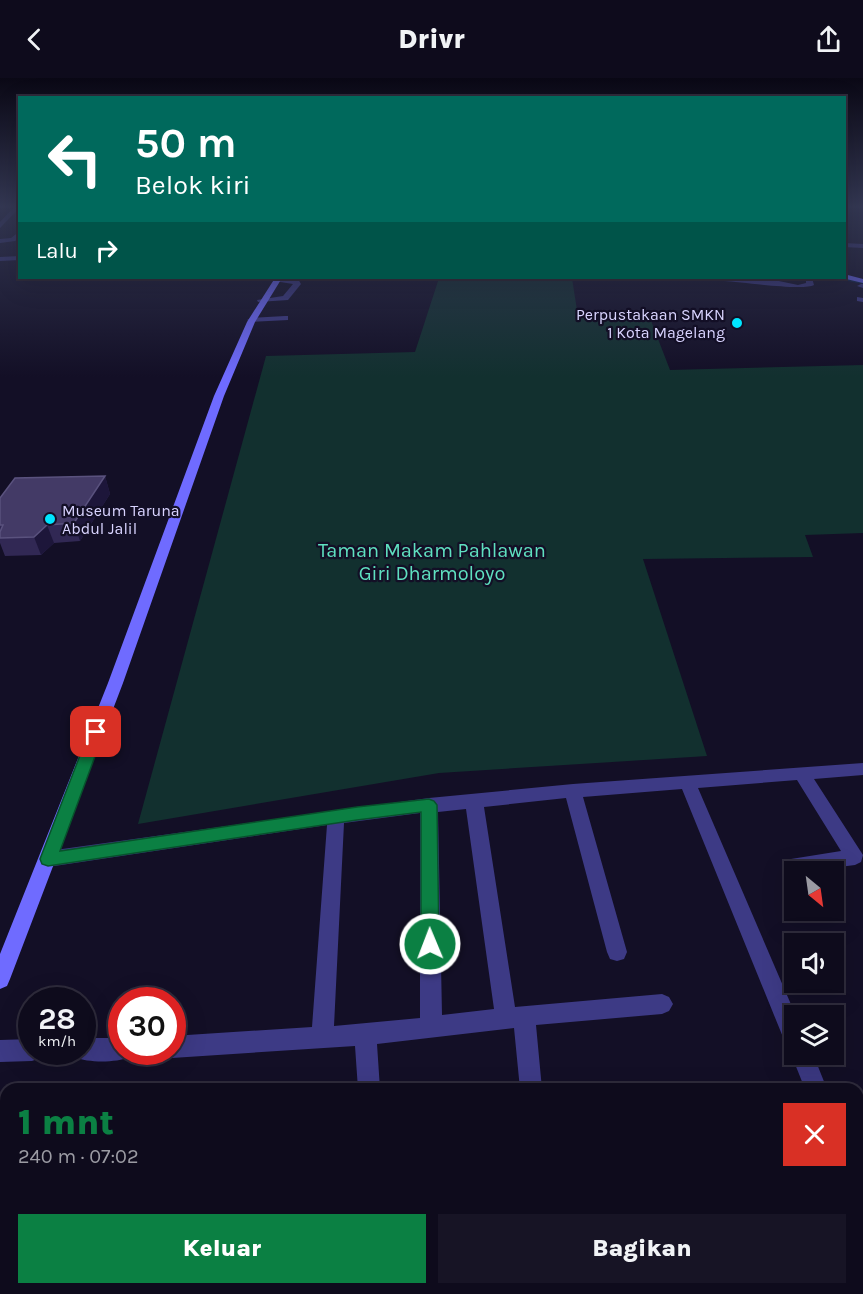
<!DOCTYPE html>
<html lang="id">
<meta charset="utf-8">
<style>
body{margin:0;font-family:Karla,sans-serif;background:#171425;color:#f1f3f6;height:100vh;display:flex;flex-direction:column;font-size:22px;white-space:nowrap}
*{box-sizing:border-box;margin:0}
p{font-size:20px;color:#9b9ba3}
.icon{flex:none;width:33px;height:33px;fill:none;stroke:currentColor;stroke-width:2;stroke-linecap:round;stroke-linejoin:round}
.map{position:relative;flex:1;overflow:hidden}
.sheet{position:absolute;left:0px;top:1005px;width:864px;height:212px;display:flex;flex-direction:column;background:#0e0b1c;border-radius:18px 18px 0 0;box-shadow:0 6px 24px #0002,0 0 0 2px #2e2b3b}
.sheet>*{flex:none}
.top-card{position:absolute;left:18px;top:18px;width:828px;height:183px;border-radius:0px;box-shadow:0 6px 24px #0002,0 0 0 2px #2e2b3b;background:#00695c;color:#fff;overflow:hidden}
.needle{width:39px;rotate:151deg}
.buttons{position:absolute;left:784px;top:783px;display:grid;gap:12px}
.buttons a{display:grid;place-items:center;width:60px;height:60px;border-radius:0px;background:#0e0b1c;box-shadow:0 6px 24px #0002,0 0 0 2px #2e2b3b;font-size:30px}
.speed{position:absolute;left:18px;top:909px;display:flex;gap:12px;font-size:30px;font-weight:700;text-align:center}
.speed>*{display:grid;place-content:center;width:78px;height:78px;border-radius:50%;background:#0e0b1c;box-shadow:0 6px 24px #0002,0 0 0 2px #2e2b3b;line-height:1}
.speed small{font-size:15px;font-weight:400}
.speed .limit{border:9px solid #d22;background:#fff;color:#111}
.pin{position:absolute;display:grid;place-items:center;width:51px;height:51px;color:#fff;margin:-26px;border-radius:12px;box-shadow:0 3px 9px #0006}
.me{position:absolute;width:66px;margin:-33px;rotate:359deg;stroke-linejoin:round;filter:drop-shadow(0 0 4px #0008)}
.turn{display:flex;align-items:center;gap:21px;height:126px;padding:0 18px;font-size:27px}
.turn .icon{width:78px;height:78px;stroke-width:2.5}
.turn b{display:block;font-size:42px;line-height:51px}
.then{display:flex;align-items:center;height:57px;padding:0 18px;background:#0003;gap:12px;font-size:22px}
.round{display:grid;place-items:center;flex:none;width:63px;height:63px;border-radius:0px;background:#171425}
.overview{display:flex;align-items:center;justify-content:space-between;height:102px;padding:0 18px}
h1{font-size:36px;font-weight:800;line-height:45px;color:#0b8043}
.primary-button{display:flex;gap:12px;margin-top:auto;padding:12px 18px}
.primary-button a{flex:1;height:69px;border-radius:0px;background:#0b8043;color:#fff;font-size:24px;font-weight:800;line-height:69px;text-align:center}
.primary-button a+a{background:#171425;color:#f1f3f6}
header{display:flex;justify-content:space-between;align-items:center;height:78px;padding:0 18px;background:#0e0b1c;font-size:27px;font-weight:800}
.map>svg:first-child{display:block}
.green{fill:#12302f}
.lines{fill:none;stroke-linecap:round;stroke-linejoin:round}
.stream{stroke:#0c2248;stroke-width:2}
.street{fill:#3d3a85;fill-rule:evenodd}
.secondary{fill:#6f6bff;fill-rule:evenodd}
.wall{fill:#312854}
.shaded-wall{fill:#1d163a}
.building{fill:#433a66;stroke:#5a527e;stroke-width:1.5}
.route{fill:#0b8043;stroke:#07532c;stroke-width:1.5}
.poi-dot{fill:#00e5ff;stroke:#130f26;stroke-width:2}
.labels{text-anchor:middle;stroke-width:4.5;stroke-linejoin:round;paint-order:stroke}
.far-poi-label{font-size:16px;fill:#d9d4ff;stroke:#130f26;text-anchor:end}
.park-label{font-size:20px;fill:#5fe0c0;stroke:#130f26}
</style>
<header><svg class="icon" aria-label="back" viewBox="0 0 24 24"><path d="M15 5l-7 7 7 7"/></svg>Drivr<svg class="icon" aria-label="share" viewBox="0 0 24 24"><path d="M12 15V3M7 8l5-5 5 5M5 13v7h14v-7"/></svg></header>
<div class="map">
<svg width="863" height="1216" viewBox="0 0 863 1216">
<rect width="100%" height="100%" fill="#130f26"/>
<!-- green -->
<path class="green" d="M439 200H572L577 232 648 235 670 292 863 287V455L805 457 813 479 643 481 707 678 439 695 138 746 266 278 415 274Z"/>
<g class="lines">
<!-- stream -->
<path class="stream" d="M838 200 863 205"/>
<!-- street -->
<g class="street">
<path d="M14 129H20L0 150V144Z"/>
<path d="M20 153V159L15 163 0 165V161L11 160Z"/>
<path d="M844 165 863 166V170L844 169Z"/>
<path d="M20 178V182L0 183V179Z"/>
<path d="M274 200 298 201 301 206 288 222 258 224 257 222 283 218 293 206 274 203Z"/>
<path d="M389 200H397L392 203Z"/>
<path d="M721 200 774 202 798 207 806 205V200H812L814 207C803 213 742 204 724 203Z"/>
<path d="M861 206H863V210L857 208Z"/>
<path d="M857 219 863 220V224L857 223Z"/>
<path d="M285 238H288V242L251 244 247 242 251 240Z"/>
<path d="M863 685V697L814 701 863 777 861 784 855 787 800 794 791 791 789 786 791 781 841 773 797 702 698 710 796 938 795 976H813L827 1011H805L791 976 793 971 787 969 682 711 583 719 627 874 624 881 617 883 610 881 607 874 566 720 484 729 515 929 662 916 669 919 673 926 669 933 662 936 536 947 542 1011H520L514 950 377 966 380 1011H358L355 968 172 980 164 977 163 974H172V958L312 949 327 747 48 789 42 786 39 781 42 776 48 773 429 720 573 706ZM466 731 494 931 442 937 438 734ZM420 735V940L334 948 344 745Z"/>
<path d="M82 960H122V974H132L130 979C115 985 89 985 74 979L72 974H82Z"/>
<path d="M32 961V974H42L40 980 32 983 0 984V962Z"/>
<path d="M858 1126 863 1128V1169L858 1167Z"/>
<path d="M6 1163V1189L0 1190V1164Z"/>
<rect x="541" y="1210" width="26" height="6"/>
</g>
<!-- secondary -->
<g class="secondary">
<path d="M844 196 863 201V205L842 200H844Z"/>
<path d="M275 200H282L255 244 224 318 123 605 10 901 7 908 0 911V876L108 605 214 318 247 244Z"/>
</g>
</g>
<!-- wall -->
<path class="wall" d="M105 398 110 416 80 463 54 465 41 477 5 478 0 465V420Z"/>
<!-- shaded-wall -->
<g class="shaded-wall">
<path d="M105 398 110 416 80 463 74 445Z"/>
<path d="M47 447 54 465 41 477 34 459Z"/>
</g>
<!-- building -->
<path class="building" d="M105 398 74 445 47 447 34 459 0 460V454L3 447H0V420L15 400Z"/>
<!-- sky -->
<linearGradient id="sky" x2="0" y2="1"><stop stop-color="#0a0815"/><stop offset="0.43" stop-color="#333752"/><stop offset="1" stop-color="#333752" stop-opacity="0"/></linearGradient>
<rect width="863" height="299" fill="url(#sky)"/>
<!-- route -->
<path class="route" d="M96 649 104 654 60 773 357 729 429 721 434 723 437 727 439 866 436 872 430 874 423 872 421 866V734L357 742 48 788 42 786 40 781 89 654Z"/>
<!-- markers -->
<g class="poi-dot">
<circle cx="737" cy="245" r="6"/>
<circle cx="50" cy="441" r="6"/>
</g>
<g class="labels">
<!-- far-poi labels -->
<g class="far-poi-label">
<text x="725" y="242">Perpustakaan SMKN<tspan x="725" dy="18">1 Kota Magelang</tspan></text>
<text x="62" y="438" text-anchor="start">Museum Taruna<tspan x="62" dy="18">Abdul Jalil</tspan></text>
</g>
<!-- park labels -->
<g class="park-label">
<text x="432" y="479">Taman Makam Pahlawan<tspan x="432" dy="23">Giri Dharmoloyo</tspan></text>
</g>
</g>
</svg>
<div class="buttons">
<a><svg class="needle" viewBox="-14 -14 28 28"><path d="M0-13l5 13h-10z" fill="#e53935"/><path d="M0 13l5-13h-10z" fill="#9b9ba3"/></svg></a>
<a><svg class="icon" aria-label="sound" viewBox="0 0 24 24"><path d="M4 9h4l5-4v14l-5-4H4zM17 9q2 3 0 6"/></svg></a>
<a><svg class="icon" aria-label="layers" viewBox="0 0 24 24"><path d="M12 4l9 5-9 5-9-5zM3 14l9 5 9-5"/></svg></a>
</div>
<div class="speed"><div>28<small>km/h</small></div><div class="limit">30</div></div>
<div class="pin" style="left:96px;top:654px;background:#d93025"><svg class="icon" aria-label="arrive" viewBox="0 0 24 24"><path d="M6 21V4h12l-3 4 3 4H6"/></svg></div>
<svg class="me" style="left:430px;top:866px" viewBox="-20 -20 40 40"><circle r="17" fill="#0b8043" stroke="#fff" stroke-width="3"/><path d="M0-11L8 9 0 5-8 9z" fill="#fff"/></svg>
<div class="top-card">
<div class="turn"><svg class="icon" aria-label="left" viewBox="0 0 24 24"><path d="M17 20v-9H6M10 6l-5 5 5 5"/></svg><div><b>50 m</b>Belok kiri</div></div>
<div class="then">Lalu<svg class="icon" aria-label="right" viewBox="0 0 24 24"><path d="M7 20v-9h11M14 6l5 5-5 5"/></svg></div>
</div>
<section class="sheet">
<div class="overview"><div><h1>1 mnt</h1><p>240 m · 07:02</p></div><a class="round" style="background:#d93025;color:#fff"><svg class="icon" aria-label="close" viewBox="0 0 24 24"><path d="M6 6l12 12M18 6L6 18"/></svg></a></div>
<div class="primary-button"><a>Keluar</a><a>Bagikan</a></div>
</section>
</div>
